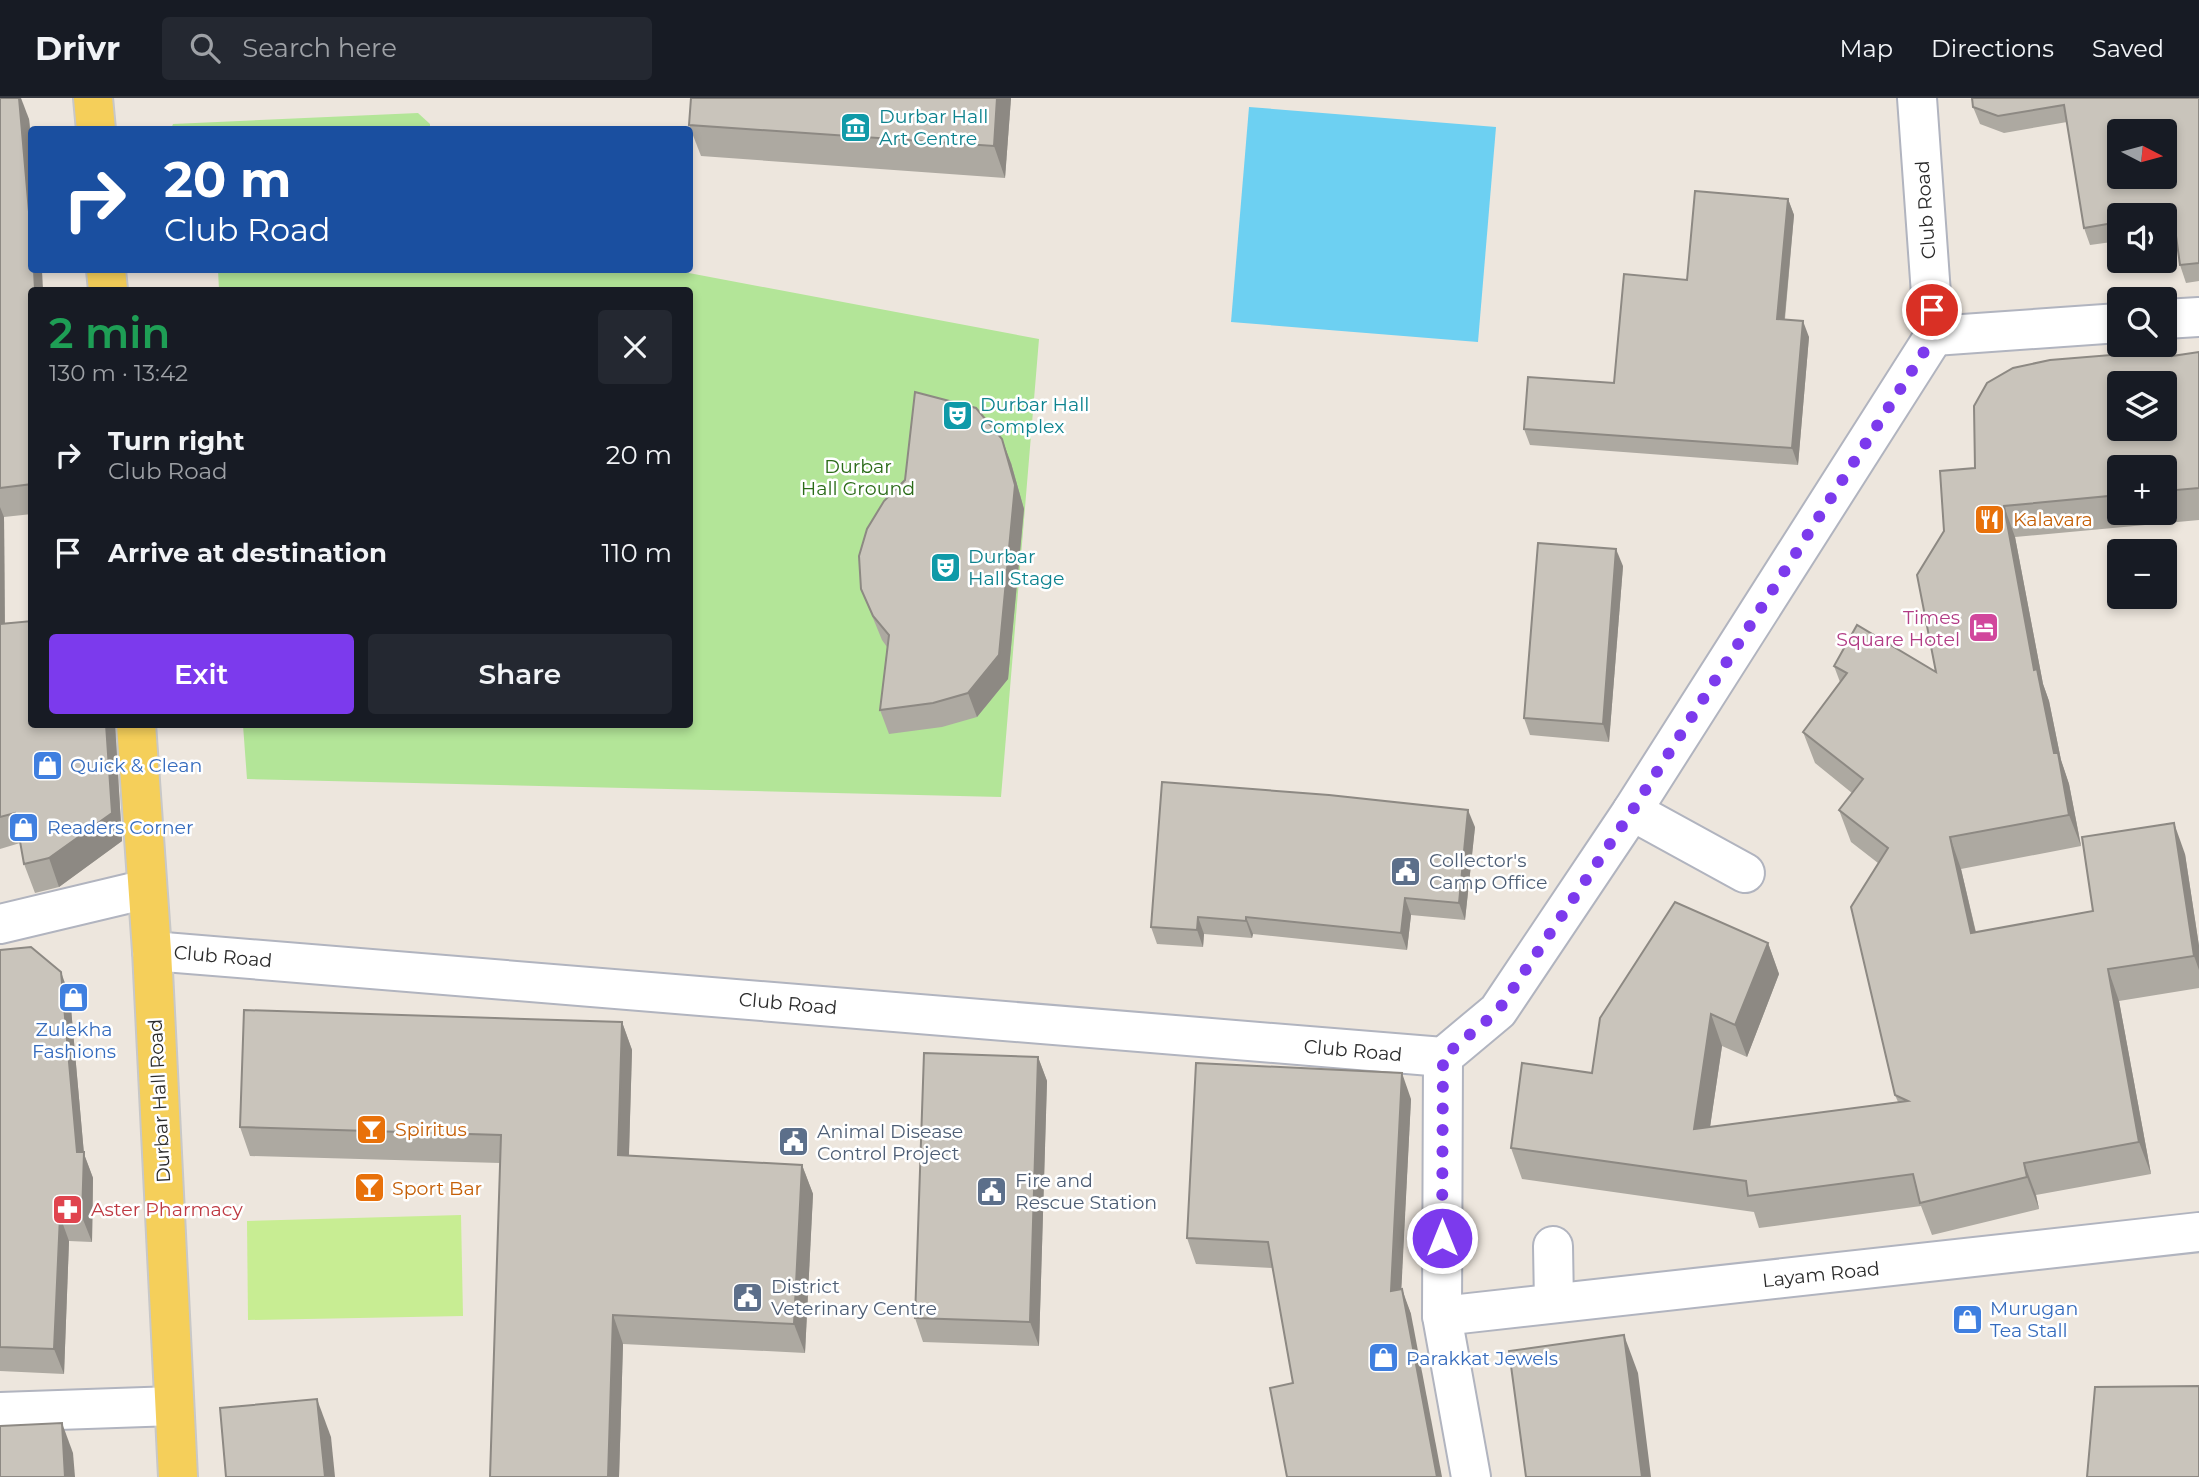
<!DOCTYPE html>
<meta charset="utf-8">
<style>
body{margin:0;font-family:Montserrat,sans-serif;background:#242831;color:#f1f3f6;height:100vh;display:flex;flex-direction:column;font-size:26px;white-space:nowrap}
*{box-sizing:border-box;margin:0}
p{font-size:23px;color:#9ea1a6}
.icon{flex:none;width:38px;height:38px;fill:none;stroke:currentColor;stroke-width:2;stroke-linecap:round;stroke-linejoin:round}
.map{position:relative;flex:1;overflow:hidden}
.panel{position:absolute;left:28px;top:189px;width:665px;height:441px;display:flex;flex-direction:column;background:#171b24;border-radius:7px;box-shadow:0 4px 10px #0003}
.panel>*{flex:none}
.top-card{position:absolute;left:28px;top:28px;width:665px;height:147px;border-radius:7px;box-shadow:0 4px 10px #0003;background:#1a4fa0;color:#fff;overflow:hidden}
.needle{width:46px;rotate:96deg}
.fabs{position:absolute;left:2107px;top:21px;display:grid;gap:14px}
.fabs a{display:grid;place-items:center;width:70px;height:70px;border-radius:7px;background:#171b24;box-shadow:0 4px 10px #0003;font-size:35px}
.pin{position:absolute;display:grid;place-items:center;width:60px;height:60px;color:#fff;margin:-30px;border:4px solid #fff;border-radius:50%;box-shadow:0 2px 7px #0007}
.me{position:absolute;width:77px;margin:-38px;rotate:0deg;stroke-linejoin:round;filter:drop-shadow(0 0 5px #0008)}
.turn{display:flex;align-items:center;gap:24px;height:147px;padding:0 21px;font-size:32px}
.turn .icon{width:91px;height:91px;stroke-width:2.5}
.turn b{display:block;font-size:49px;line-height:60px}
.round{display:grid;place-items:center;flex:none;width:74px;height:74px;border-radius:7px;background:#242831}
.summary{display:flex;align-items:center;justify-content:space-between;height:119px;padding:0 21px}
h1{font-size:42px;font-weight:600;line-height:52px;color:#1e9e55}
.action{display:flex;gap:14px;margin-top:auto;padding:14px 21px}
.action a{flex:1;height:80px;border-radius:7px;background:#7c3aed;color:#fff;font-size:28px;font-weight:600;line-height:80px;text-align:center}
.action a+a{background:#242831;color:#f1f3f6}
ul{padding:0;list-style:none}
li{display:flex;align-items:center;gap:21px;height:98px;padding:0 21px}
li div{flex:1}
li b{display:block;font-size:26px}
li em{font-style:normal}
header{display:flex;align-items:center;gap:42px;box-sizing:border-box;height:98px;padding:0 35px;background:#171b24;border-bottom:2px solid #363941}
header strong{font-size:33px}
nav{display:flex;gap:38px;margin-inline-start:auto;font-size:24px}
.search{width:490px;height:63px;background:#242831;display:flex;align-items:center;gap:18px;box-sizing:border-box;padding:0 24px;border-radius:7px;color:#9ea1a6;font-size:26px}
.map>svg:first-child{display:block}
.green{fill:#b3e598}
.pitch{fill:#c8ed93}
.water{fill:#6dd0f2}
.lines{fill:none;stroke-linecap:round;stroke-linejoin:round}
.minor-casing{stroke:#b1b4bf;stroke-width:42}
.major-casing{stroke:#c8c8c8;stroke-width:42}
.minor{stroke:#fff;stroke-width:38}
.major{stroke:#f5cf5a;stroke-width:38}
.wall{fill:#ada9a1;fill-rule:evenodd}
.shaded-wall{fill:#8d8983}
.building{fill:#c9c4bb;stroke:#8d8983;stroke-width:2;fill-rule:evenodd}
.route{stroke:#7c3aed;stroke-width:12;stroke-dasharray:0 21.6}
.labels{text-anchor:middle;stroke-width:5;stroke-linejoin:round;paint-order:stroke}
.culture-label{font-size:19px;fill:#0d838f;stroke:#fff;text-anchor:start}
.street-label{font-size:19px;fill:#2b2b2b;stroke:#fff}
.park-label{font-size:19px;fill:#2a6b18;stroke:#fff}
.food-label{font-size:19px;fill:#c56008;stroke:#fff;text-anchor:start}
.hotel-label{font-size:19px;fill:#b23c85;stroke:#fff;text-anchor:end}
.shop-label{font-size:19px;fill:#366cbe;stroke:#fff;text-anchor:start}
.service-label{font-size:19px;fill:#4e5e75;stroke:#fff;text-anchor:start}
.health-label{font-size:19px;fill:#be3a42;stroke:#fff;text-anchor:start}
</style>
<header>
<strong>Drivr</strong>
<div class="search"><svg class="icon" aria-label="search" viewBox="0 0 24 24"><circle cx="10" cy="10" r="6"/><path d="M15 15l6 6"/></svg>Search here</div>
<nav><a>Map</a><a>Directions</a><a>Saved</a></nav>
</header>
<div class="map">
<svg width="2199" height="1379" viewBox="0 0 2199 1379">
<rect width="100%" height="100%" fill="#ede6dd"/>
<!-- green -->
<g class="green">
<path d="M418 15 430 26V31H171L173 26Z"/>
<path d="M218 172H673L1039 241 1001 699 247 681 243 627 690 626V192H219Z"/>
</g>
<!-- pitch -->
<path class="pitch" d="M461 1117 463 1218 248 1222 247 1123Z"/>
<!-- water -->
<path class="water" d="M1249 9 1496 29 1478 244 1231 224Z"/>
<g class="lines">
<defs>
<g id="minor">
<path d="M2165 221 2199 219"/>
<path d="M1934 238 2119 225"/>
<path d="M1632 713 1745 775"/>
<path d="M0 826 147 791"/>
<path d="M152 853 1443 959 1498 913 1632 713 1934 238 1917 0"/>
<path d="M1443 959 1442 1218 1471 1379"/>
<path d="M1553 1148 1554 1205"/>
<path d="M1442 1218 2199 1134"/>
<path d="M0 1314 174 1308"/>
</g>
<g id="major">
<path d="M93 0 96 32"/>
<path d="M106 172 108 192"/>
<path d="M136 626 152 853 178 1379"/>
</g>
</defs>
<!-- minor casing -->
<use href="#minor" class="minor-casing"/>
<!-- major casing -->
<use href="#major" class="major-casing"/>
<!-- minor -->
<use href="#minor" class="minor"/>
<!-- major -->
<use href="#major" class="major"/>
</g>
<!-- wall -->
<g class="wall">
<path d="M0 0 29 21 32 52V416L4 419 5 526 32 626H115L122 743 59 789 35 795 24 766 20 745 0 751Z"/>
<path d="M1011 0 1005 80 701 58 689 27Z"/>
<path d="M2199 0V183L2186 185 2180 167 2175 133 2165 135V117H2119V143L2090 147 2084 130 2067 24 2004 35 1980 26 1973 9Z"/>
<path d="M1788 101 1794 117 1785 221 1809 239 1798 367 1530 347 1524 331 1614 285 1687 182Z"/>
<path d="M2199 254V422L2015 439 2043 586 2049 603 2061 662 2069 686 2081 748 1961 771 1976 834 2093 813 2185 756 2199 848V890L2119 903 2151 1076 2036 1097 2039 1111 1932 1137 1921 1108 1759 1130 1754 1114 1522 1081 1511 1050 1592 975 1768 845 1779 876 1747 959 1722 948 1710 1029 1898 1004 1895 997 1878 765 1851 744 1839 712 1852 695 1815 665 1803 634 1840 584 1834 568 1936 574 1944 433 1975 370 2174 258ZM2119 369H2165V415H2119Z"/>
<path d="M1011 365 1024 411 1008 581 977 619 942 629 889 636 880 612 887 549 882 542 861 491Z"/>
<path d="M1623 468 1609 644 1530 637 1524 620Z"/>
<path d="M1475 729 1465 822 1411 817 1407 852 1253 836 1252 840 1204 836 1203 849 1157 846 1151 829Z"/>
<path d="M0 852 70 899 84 1056 93 1080 92 1144 69 1143 64 1276 0 1273Z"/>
<path d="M622 924 632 952 629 1058 802 1067 813 1096 805 1255 623 1246 619 1379H490L500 1065 250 1058 240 1029Z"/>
<path d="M1038 959 1047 983 1039 1248 923 1244 915 1220Z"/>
<path d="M1411 1001 1401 1191 1411 1216 1293 1285 1273 1170 1196 1166 1187 1140Z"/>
</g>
<!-- shaded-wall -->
<g class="shaded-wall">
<path d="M19 0H21L29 21 32 52V148Z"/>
<path d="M997 0H1011L1005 80 994 48Z"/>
<path d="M1788 101 1794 117 1783 237 1777 221Z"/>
<path d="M34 172H42L43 192H35Z"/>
<path d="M1803 223 1809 239 1798 367 1792 350Z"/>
<path d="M1002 341 1011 365 1024 411 1008 581 977 619 968 595Z"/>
<path d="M2004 408 2015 439 2043 586 2049 603 2061 662 2069 686 2081 748 2069 717 2034 572Z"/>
<path d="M0 409 4 419 5 555 0 541Z"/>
<path d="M1616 451 1623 468 1609 644 1603 626Z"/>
<path d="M106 626H115L122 743 59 789 49 760Z"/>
<path d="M1468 712 1475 729 1465 822 1459 805Z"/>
<path d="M2174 725 2185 756 2199 848V872L2194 858Z"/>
<path d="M1950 739 1961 771 1983 866 1971 835Z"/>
<path d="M1405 800 1411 817 1407 852 1401 835Z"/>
<path d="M1198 819 1204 836 1203 849 1197 832Z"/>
<path d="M1246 819 1253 836 1252 840 1246 823Z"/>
<path d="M1768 845 1779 876 1747 959 1735 927Z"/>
<path d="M2108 871 2119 903 2151 1076 2139 1044Z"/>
<path d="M61 874 70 899 84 1056 93 1080 92 1144 82 1119Z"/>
<path d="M1711 916 1722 948 1705 1063 1694 1031Z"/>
<path d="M622 924 632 952 628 1086 618 1057Z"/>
<path d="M1038 959 1047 983 1039 1248 1030 1224Z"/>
<path d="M1402 975 1411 1001 1400 1218 1391 1193Z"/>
<path d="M2024 1065 2036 1097 2039 1111 2027 1079Z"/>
<path d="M802 1067 813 1096 805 1255 794 1226Z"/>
<path d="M60 1118 69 1143 64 1276 54 1251Z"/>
<path d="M1402 1191 1411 1216 1442 1379H1437Z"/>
<path d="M613 1217 623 1246 619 1379H608Z"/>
<path d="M1624 1237 1638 1275 1651 1379H1642Z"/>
<path d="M317 1301 331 1339 335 1379H325Z"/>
<path d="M62 1325 73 1355 75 1379H65Z"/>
</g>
<!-- building -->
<g class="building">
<path d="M0 0H19L32 148V172H34L35 192H32V386L0 390Z"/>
<path d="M691 0H997L994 48 689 27Z"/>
<path d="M1972 0H2199V165L2180 167 2173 116 2163 117H2119V124L2084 130 2064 7 1998 18 1973 9ZM2119 33H2165V79H2119Z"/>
<path d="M1695 93 1788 101 1777 221 1803 223 1792 350 1524 331 1528 279 1614 285 1624 176 1687 182Z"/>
<path d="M2172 252V258L2199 254V390L2165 393V369H2119V397L2004 408 2034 572 2037 571 2054 655H2058L2069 717 1950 739 1971 835 2093 813 2082 739 2174 725 2194 858 2108 871 2139 1044 2024 1065 2027 1079 1920 1105 1913 1076 1748 1098 1746 1083 1511 1050 1522 965 1592 975 1600 920 1675 804 1768 845 1735 927 1711 916 1694 1031 1908 1003 1895 997 1851 809 1888 750 1839 712 1863 681 1803 634 1847 575 1834 568 1857 527 1936 574 1917 477 1944 433 1940 373 1975 370 1974 308 1987 285 2013 270 2050 262ZM2119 285H2165V331H2119Z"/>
<path d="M915 294 976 310 1002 341 1015 387 999 557 968 595 933 605 880 612 889 537 873 518 861 491 859 458 867 431 884 403 905 382Z"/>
<path d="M1538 445 1616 451 1603 626 1524 620Z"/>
<path d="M32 523V626H106L112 715 49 760 24 766 15 715 0 719V526Z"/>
<path d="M1162 684 1329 697 1468 712 1459 805 1405 800 1401 835 1246 819V823L1198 819 1197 832 1151 829Z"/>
<path d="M31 849 61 874 77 1054H84L82 1119 60 1118 54 1251 0 1249V852Z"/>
<path d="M244 912 622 924 618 1057 802 1067 794 1226 613 1217 608 1379H490L501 1037 240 1029Z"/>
<path d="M924 955 1038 959 1030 1224 915 1220Z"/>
<path d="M1196 965 1402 975 1391 1193 1402 1191 1437 1379H1287L1270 1290 1293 1285 1268 1144 1187 1140Z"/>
<path d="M1624 1237 1642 1379H1526L1509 1253Z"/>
<path d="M2199 1288V1379H2087L2095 1289Z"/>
<path d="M317 1301 325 1379H226L220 1310Z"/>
<path d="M62 1325 65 1379H0V1328Z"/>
</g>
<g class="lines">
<!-- route -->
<path class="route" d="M1442 1140 1443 959 1498 913 1632 713 1934 238 1932 212"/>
</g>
<!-- icons -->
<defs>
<symbol id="museum-square" viewBox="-11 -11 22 22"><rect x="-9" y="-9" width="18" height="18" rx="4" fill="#0f9aa8" stroke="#fff"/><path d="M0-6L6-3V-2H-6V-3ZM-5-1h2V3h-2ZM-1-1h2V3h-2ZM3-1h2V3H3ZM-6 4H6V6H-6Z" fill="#fff"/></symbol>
<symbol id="theatre-square" viewBox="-11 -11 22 22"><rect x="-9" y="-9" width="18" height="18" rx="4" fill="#0f9aa8" stroke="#fff"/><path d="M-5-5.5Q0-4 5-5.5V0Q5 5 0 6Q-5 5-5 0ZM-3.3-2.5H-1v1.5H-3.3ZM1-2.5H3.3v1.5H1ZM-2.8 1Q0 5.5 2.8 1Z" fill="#fff"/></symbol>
<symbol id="restaurant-square" viewBox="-11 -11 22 22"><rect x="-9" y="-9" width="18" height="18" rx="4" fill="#e8710a" stroke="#fff"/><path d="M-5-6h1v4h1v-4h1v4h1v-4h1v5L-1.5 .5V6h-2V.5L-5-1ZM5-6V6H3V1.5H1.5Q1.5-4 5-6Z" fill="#fff"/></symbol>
<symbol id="hotel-square" viewBox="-11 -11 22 22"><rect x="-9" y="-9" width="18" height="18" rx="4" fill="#d1479c" stroke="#fff"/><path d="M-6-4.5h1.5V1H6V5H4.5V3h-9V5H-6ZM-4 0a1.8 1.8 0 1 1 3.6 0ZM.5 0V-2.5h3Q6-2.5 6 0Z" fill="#fff"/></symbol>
<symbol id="shop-square" viewBox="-11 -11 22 22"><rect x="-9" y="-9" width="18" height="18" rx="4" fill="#3f7fe0" stroke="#fff"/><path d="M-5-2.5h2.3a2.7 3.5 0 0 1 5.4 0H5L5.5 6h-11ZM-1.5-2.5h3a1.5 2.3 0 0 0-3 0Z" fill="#fff"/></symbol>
<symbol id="civic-square" viewBox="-11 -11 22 22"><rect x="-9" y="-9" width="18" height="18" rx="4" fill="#5c6f8a" stroke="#fff"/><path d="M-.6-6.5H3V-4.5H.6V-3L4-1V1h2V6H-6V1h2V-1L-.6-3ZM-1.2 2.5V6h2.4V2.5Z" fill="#fff"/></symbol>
<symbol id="bar-square" viewBox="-11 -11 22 22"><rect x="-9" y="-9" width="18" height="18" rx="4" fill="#e8710a" stroke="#fff"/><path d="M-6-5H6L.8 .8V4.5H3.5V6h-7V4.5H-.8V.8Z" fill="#fff"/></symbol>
<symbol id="pharmacy-square" viewBox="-11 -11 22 22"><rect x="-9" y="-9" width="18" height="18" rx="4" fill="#e0444e" stroke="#fff"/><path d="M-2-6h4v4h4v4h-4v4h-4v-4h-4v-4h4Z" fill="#fff"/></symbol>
</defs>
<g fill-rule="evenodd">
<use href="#museum-square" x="838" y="12" width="35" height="35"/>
<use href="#theatre-square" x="940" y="300" width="35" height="35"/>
<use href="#restaurant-square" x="1972" y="404" width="35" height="35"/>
<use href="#theatre-square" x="928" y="452" width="35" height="35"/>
<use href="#hotel-square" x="1966" y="512" width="35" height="35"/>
<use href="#shop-square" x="30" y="650" width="35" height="35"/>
<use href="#shop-square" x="6" y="712" width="35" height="35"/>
<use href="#civic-square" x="1388" y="756" width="35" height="35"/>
<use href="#shop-square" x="56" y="882" width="35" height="35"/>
<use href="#bar-square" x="354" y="1014" width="35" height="35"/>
<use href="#civic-square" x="776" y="1026" width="35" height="35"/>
<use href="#bar-square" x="352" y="1072" width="35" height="35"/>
<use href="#civic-square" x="974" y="1076" width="35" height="35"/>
<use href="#pharmacy-square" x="50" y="1094" width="35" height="35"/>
<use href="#civic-square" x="730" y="1182" width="35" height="35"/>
<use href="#shop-square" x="1950" y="1204" width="35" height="35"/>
<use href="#shop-square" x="1366" y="1242" width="35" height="35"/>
</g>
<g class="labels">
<!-- culture labels -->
<g class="culture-label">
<text x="879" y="25">Durbar Hall<tspan x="879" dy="22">Art Centre</tspan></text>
<text x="980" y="313">Durbar Hall<tspan x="980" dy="22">Complex</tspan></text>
<text x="968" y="465">Durbar<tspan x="968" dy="22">Hall Stage</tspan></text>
</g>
<!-- street labels -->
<g class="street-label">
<text transform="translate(1925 112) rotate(-94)" y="7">Club Road</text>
<text transform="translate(223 858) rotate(5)" y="7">Club Road</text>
<text transform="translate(788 905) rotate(5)" y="7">Club Road</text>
<text transform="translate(1353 952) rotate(5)" y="7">Club Road</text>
<text transform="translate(159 1003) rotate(-93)" y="7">Durbar Hall Road</text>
<text transform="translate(1821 1176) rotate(-6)" y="7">Layam Road</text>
</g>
<!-- park labels -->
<g class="park-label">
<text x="858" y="375">Durbar<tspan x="858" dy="22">Hall Ground</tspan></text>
</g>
<!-- food labels -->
<g class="food-label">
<text x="2013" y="428">Kalavara</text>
<text x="395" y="1038">Spiritus</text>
<text x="392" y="1097">Sport Bar</text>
</g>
<!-- hotel labels -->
<g class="hotel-label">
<text x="1960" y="526">Times<tspan x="1960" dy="22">Square Hotel</tspan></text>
</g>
<!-- shop labels -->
<g class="shop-label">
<text x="70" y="674">Quick &amp; Clean</text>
<text x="47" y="736">Readers Corner</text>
<text x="74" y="938" text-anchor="middle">Zulekha<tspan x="74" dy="22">Fashions</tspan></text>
<text x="1990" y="1217">Murugan<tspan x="1990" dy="22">Tea Stall</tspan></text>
<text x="1406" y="1267">Parakkat Jewels</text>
</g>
<!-- service labels -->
<g class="service-label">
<text x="1429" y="769">Collector's<tspan x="1429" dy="22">Camp Office</tspan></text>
<text x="817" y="1040">Animal Disease<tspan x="817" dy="22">Control Project</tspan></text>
<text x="1015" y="1089">Fire and<tspan x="1015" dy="22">Rescue Station</tspan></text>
<text x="771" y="1195">District<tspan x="771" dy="22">Veterinary Centre</tspan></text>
</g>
<!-- health labels -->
<g class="health-label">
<text x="91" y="1118">Aster Pharmacy</text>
</g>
</g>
</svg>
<div class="fabs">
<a><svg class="needle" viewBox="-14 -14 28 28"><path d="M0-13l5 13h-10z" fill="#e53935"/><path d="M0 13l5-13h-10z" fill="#9ea1a6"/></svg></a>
<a><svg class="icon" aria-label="sound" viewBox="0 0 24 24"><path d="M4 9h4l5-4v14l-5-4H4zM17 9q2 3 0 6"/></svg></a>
<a><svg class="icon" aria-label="search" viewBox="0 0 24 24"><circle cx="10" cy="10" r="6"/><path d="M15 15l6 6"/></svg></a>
<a><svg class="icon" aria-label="layers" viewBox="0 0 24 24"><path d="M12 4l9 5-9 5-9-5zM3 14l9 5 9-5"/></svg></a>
<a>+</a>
<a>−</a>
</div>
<div class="pin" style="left:1932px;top:212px;background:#d93025"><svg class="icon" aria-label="arrive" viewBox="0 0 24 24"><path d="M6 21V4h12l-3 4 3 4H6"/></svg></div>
<svg class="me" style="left:1442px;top:1140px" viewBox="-20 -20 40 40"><circle r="17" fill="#7c3aed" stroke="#fff" stroke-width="3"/><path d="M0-11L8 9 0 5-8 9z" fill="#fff"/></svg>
<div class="top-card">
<div class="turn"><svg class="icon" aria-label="right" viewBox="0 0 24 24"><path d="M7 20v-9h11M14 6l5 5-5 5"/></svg><div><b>20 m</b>Club Road</div></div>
</div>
<section class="panel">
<div class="summary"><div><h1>2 min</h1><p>130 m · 13:42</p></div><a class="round"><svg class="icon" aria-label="close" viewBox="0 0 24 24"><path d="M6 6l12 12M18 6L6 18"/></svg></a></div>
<ul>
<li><svg class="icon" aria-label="right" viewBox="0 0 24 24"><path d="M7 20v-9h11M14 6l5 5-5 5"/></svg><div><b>Turn right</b><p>Club Road</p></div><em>20 m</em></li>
<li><svg class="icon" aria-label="arrive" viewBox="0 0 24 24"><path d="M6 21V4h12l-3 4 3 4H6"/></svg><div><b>Arrive at destination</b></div><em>110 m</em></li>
</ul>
<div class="action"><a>Exit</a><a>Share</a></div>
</section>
</div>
